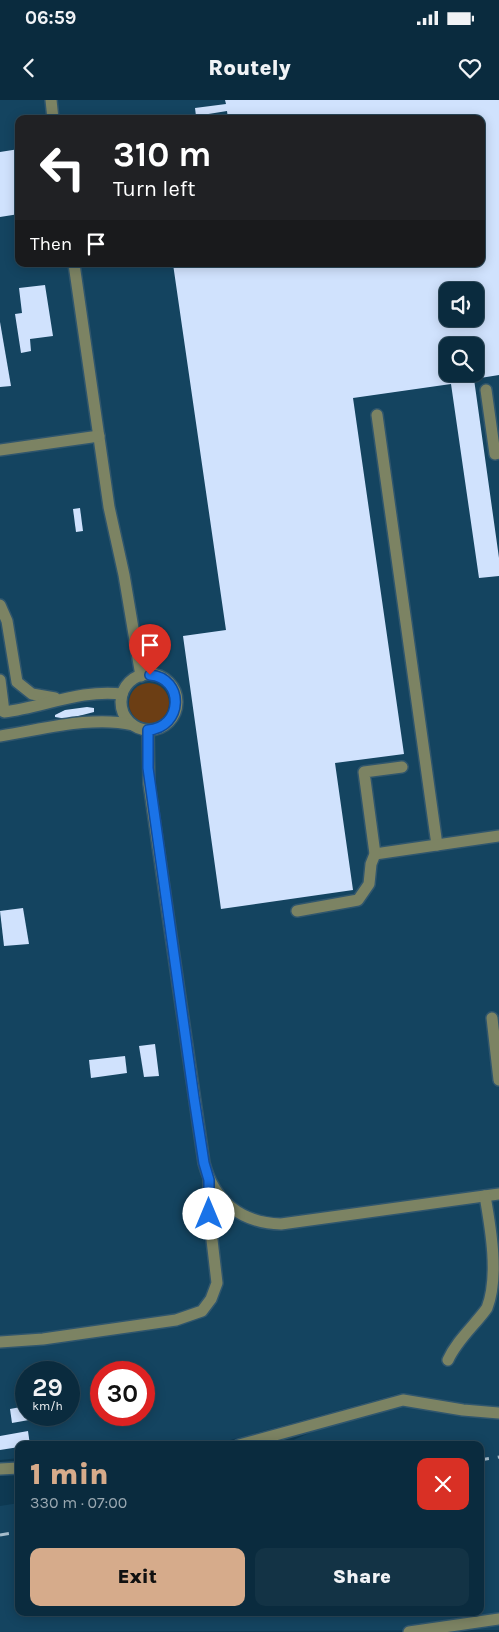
<!DOCTYPE html>
<meta charset="utf-8">
<style>
body{margin:0;font-family:Karla,sans-serif;background:#133345;color:#f1f3f6;height:100vh;display:flex;flex-direction:column;font-size:19px;white-space:nowrap}
*{box-sizing:border-box;margin:0}
p{font-size:16px;color:#99a7b0}
.icon{flex:none;width:28px;height:28px;fill:none;stroke:currentColor;stroke-width:2;stroke-linecap:round;stroke-linejoin:round}
.map{position:relative;flex:1;overflow:hidden}
.side{position:absolute;left:15px;top:1341px;width:469px;height:175px;display:flex;flex-direction:column;background:#0a2b3e;border-radius:10px;box-shadow:0 2px 12px #0003,0 0 0 1px #2a4758}
.side>*{flex:none}
.top-card{position:absolute;left:15px;top:15px;width:470px;height:152px;border-radius:10px;box-shadow:0 2px 12px #0003,0 0 0 1px #2a4758;background:#202124;color:#fff;overflow:hidden}
.tools{position:absolute;left:439px;top:182px;display:grid;gap:10px}
.tools a{display:grid;place-items:center;width:45px;height:45px;border-radius:10px;background:#0a2b3e;box-shadow:0 2px 12px #0003,0 0 0 1px #2a4758;font-size:25px}
.speed{position:absolute;left:15px;top:1261px;display:flex;gap:10px;font-size:25px;font-weight:700;text-align:center}
.speed>*{display:grid;place-content:center;width:65px;height:65px;border-radius:50%;background:#0a2b3e;box-shadow:0 2px 12px #0003,0 0 0 1px #2a4758;line-height:1}
.speed small{font-size:12px;font-weight:400}
.speed .limit{border:8px solid #d22;background:#fff;color:#111}
.pin{position:absolute;display:grid;place-items:center;width:42px;height:42px;color:#fff;margin:-51px -21px;border-radius:50% 50% 50% 0;rotate:-45deg;box-shadow:0 0 5px #0007}
.pin .icon{rotate:45deg}
.me{position:absolute;width:55px;margin:-28px;rotate:0deg;stroke-linejoin:round;filter:drop-shadow(0 0 4px #0008)}
.turn{display:flex;align-items:center;gap:18px;height:105px;padding:0 15px;font-size:22px}
.turn .icon{width:65px;height:65px;stroke-width:2.5}
.turn b{display:block;font-size:35px;line-height:42px}
.then{display:flex;align-items:center;height:48px;padding:0 15px;background:#0003;gap:10px;font-size:19px}
.round{display:grid;place-items:center;flex:none;width:52px;height:52px;border-radius:10px;background:#133345}
.overview{display:flex;align-items:center;justify-content:space-between;height:85px;padding:0 15px}
h1{font-size:30px;font-weight:800;line-height:38px;color:#d6ab8b}
.cta{display:flex;gap:10px;margin-top:auto;padding:10px 15px}
.cta a{flex:1;height:58px;border-radius:10px;background:#d6ab8b;color:#111;font-size:20px;font-weight:800;line-height:58px;text-align:center}
.cta a+a{background:#133345;color:#f1f3f6}
.status{display:flex;justify-content:space-between;align-items:center;height:35px;padding:0 25px;background:#0a2b3e;direction:ltr}
.status svg{height:14px;fill:currentColor}
header{display:flex;justify-content:space-between;align-items:center;height:65px;padding:0 15px;background:#0a2b3e;font-size:22px;font-weight:800}
.map>svg:first-child{display:block}
.built{fill:#144460;fill-rule:evenodd}
.green{fill:#6c3e14}
.building{fill:#d0e2fd;fill-rule:evenodd}
.lines{fill:none;stroke-linecap:round;stroke-linejoin:round}
.minor-casing{stroke:#30566d;stroke-width:14}
.minor{stroke:#7c8363;stroke-width:11}
.rail{stroke:#a6bdcc;stroke-width:3;stroke-dasharray:9 9;stroke-linecap:butt}
.route-casing{stroke:#114b97;stroke-width:12}
.route{stroke:#1a73e8;stroke-width:9}
</style>
<div class="status"><b>06:59</b><svg viewBox="0 0 49 12"><path d="M0 12V9h3v3zM5 12V6h3v6zM10 12V3h3v9zM15 12V0h3v12zM26 1h20v11H26zM47 4h2v5h-2z"/></svg></div>
<header><svg class="icon" aria-label="back" viewBox="0 0 24 24"><path d="M15 5l-7 7 7 7"/></svg>Routely<svg class="icon" aria-label="heart" viewBox="0 0 24 24"><path d="M12 20l-8-8c-3-5 5-10 8-4 3-6 11-1 8 4z"/></svg></header>
<div class="map">
<svg width="499" height="1532" viewBox="0 0 499 1532">
<rect width="100%" height="100%" fill="#0e3952"/>
<!-- built -->
<path class="built" d="M0 0H499V1530L0 1532V1406L19 1403V1512H480V1345H282L401 1293 212 1345H19V1358L0 1360ZM19 19H481V164H19ZM448 191H475V219H448ZM448 246H475V274H448ZM26 1272H69V1315H26ZM101 1272H144V1315H101Z"/>
<!-- green -->
<circle class="green" cx="149" cy="603" r="20"/>
<!-- building -->
<g class="building">
<path d="M225 0H499V275L474 279 499 458V476L479 478 451 284 353 298 404 654 335 663 353 790 221 809 183 536 226 530 173 164H481V19H228L227 11 196 16 195 8 226 4ZM448 191H475V219H448ZM448 246H475V274H448Z"/>
<path d="M19 49V114L0 117V52Z"/>
<path d="M45 185 53 236 30 239 31 251 21 253 15 214 22 213 19 188Z"/>
<path d="M0 222 11 286 0 287Z"/>
<path d="M80 408 83 431 76 432 73 409Z"/>
<path d="M87 607 94 608V612L67 619 55 617V615L65 610Z"/>
<path d="M23 808 29 844 4 846 0 811Z"/>
<path d="M155 944 159 976 144 977 139 946Z"/>
<path d="M125 956 127 973 91 978 89 960Z"/>
<path d="M26 1306 29 1320 12 1323 10 1309Z"/>
<path d="M28 1331 30 1345H19V1347L0 1350V1336Z"/>
</g>
<g class="lines">
<defs>
<g id="minor">
<path d="M51 0 53 19"/>
<path d="M74 164 109 407 124 475 141 576"/>
<path d="M486 290 495 354 499 353"/>
<path d="M377 315 437 745"/>
<path d="M0 350 99 336"/>
<path d="M0 505 7 521 17 582 32 594 55 598"/>
<circle cx="149" cy="602" r="28"/>
<path d="M0 580 4 612C44 607 81 589 122 594"/>
<path d="M148 630 149 684 204 1063C214 1101 241 1123 281 1124L499 1094"/>
<path d="M0 636C41 630 92 615 133 625"/>
<path d="M375 754 499 736"/>
<path d="M297 811 358 800 369 784 371 764 375 754 364 672 402 667"/>
<path d="M492 918 499 980"/>
<path d="M0 1242 43 1239 176 1220 202 1211 211 1199 217 1183 209 1114V1080"/>
<path d="M448 1260C457 1240 475 1225 487 1208 499 1177 491 1130 485 1096"/>
<path d="M239 1345 403 1300 463 1310 499 1313"/>
<path d="M0 1369 19 1368"/>
<path d="M409 1532 499 1519"/>
</g>
</defs>
<!-- minor casing -->
<use href="#minor" class="minor-casing"/>
<!-- minor -->
<use href="#minor" class="minor"/>
<!-- rail -->
<g class="rail">
<path d="M480 1360 499 1357"/>
<path d="M0 1435 19 1432"/>
</g>
</g>
<g class="lines">
<defs>
<path id="route" d="M150 575C185 578 183 628 148 630V668L194 998 204 1063 209 1080V1114"/>
</defs>
<!-- route casing -->
<use href="#route" class="route-casing"/>
<!-- route -->
<use href="#route" class="route"/>
</g>
</svg>
<div class="tools">
<a><svg class="icon" aria-label="sound" viewBox="0 0 24 24"><path d="M4 9h4l5-4v14l-5-4H4zM17 9q2 3 0 6"/></svg></a>
<a><svg class="icon" aria-label="search" viewBox="0 0 24 24"><circle cx="10" cy="10" r="6"/><path d="M15 15l6 6"/></svg></a>
</div>
<div class="speed"><div>29<small>km/h</small></div><div class="limit">30</div></div>
<div class="pin" style="left:150px;top:575px;background:#d93025"><svg class="icon" aria-label="arrive" viewBox="0 0 24 24"><path d="M6 21V4h12l-3 4 3 4H6"/></svg></div>
<svg class="me" style="left:209px;top:1114px" viewBox="-20 -20 40 40"><circle r="19" fill="#fff"/><path d="M0-13L10 11 0 6-10 11z" fill="#1a73e8"/></svg>
<div class="top-card">
<div class="turn"><svg class="icon" aria-label="left" viewBox="0 0 24 24"><path d="M17 20v-9H6M10 6l-5 5 5 5"/></svg><div><b>310 m</b>Turn left</div></div>
<div class="then">Then<svg class="icon" aria-label="arrive" viewBox="0 0 24 24"><path d="M6 21V4h12l-3 4 3 4H6"/></svg></div>
</div>
<section class="side">
<div class="overview"><div><h1>1 min</h1><p>330 m · 07:00</p></div><a class="round" style="background:#d93025;color:#fff"><svg class="icon" aria-label="close" viewBox="0 0 24 24"><path d="M6 6l12 12M18 6L6 18"/></svg></a></div>
<div class="cta"><a>Exit</a><a>Share</a></div>
</section>
</div>
